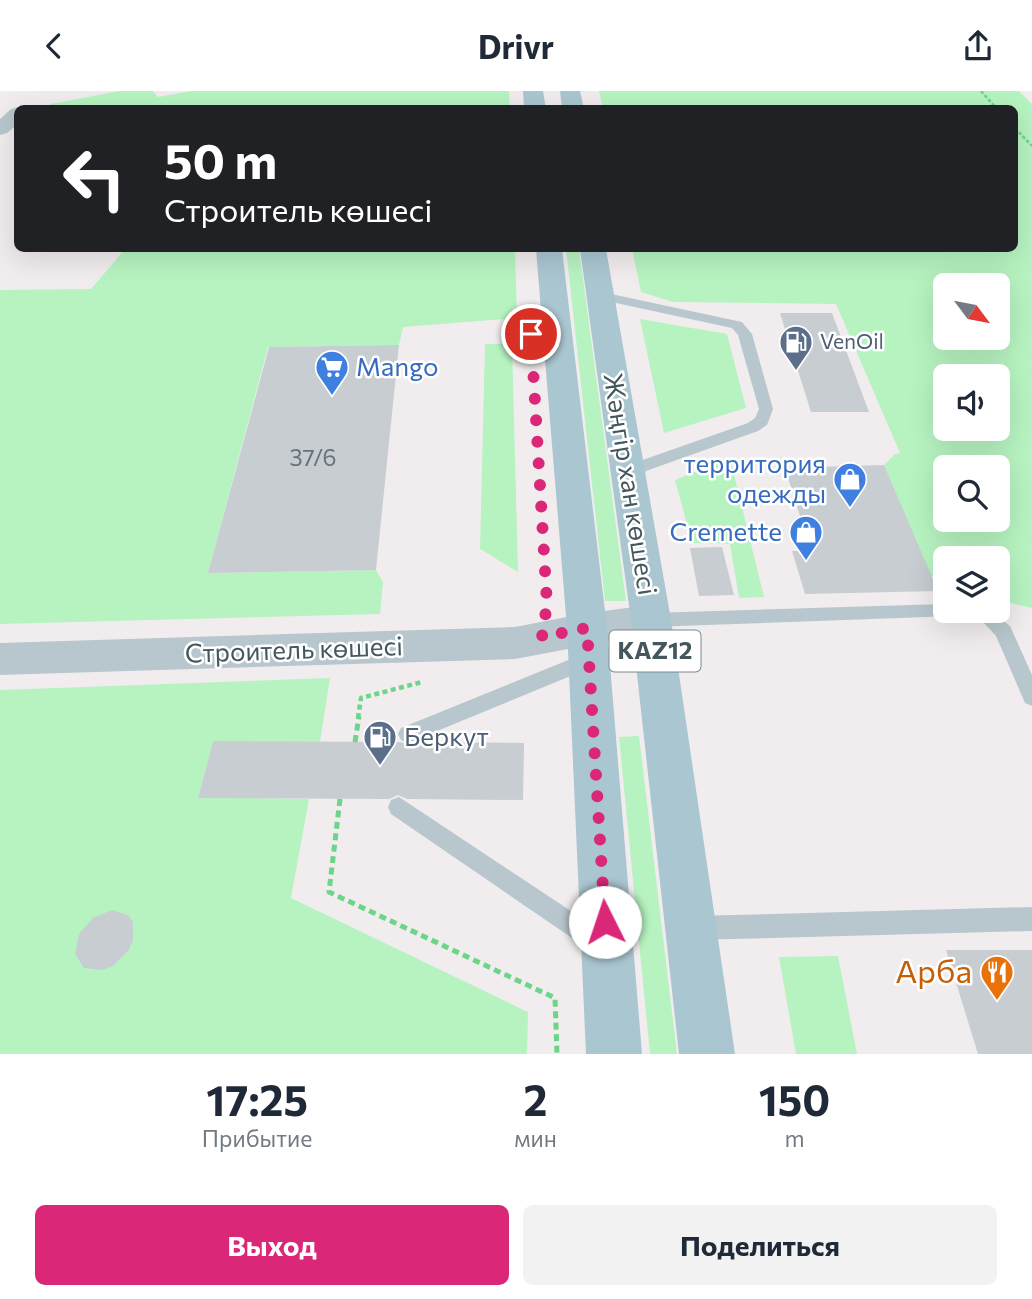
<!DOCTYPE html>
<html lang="ru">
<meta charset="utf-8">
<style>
body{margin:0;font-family:Commissioner,sans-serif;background:#f2f2f3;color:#1f2937;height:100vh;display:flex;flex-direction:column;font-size:26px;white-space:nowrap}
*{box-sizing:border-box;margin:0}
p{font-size:23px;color:#747a83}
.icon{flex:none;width:38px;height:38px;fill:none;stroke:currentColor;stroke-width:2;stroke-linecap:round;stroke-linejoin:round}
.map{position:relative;height:963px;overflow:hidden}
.panel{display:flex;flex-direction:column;background:#fff;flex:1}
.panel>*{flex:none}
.hud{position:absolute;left:14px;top:14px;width:1004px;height:147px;border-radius:10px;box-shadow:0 7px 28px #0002;background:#202124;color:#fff;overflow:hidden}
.needle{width:46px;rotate:122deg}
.controls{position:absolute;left:933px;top:182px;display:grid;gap:14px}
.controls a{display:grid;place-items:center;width:77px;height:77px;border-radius:10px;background:#fff;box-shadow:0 7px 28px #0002;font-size:35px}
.pin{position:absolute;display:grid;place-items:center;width:60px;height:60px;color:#fff;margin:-30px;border:4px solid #fff;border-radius:50%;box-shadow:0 2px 7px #0007}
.me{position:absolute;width:77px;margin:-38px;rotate:356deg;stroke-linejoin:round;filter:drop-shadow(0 0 5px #0008)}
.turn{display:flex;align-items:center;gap:24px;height:147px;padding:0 35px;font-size:32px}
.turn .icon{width:91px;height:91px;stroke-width:2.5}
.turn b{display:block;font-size:49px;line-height:60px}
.eta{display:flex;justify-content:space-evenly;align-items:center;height:119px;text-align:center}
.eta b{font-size:42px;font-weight:700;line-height:49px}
.button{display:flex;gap:14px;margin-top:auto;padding:14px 35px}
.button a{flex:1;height:80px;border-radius:10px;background:#db2777;color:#fff;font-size:28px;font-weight:700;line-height:80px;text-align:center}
.button a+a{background:#f2f2f3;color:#1f2937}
header{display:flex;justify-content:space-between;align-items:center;height:91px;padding:0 35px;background:#fff;font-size:32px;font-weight:700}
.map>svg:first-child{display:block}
.green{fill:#b7f3c1;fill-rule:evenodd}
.building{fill:#c7cdd1}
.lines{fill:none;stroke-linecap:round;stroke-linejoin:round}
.path-far2{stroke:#6cd589;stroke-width:2.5;stroke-dasharray:3.5 2;stroke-linecap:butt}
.path-far1{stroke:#6cd589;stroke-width:4.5;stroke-dasharray:5 3.5;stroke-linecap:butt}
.path{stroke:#6cd589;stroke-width:5;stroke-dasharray:7 4.5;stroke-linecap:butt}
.service{fill:#b8c7cd;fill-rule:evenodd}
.minor{fill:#b8c7cd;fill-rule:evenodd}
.primary{fill:#aac6d0;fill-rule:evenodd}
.route{stroke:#db2777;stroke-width:12;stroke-dasharray:0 21.6}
.labels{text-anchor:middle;stroke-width:5;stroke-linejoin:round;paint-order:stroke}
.far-service-label{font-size:21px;fill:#4e5e75;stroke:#fff;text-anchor:start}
.number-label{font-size:23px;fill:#65747a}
.shield{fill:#fff;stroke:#7c898e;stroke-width:2}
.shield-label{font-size:24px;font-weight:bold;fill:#44575d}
.shop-label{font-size:26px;fill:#366cbe;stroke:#fff;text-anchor:end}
.street-label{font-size:26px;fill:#44575d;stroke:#fff}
.service-label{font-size:26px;fill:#4e5e75;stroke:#fff;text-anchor:start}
.near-food-label{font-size:32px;fill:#c56008;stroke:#fff;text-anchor:end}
</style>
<header><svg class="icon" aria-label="back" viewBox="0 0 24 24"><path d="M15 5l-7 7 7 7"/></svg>Drivr<svg class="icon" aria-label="share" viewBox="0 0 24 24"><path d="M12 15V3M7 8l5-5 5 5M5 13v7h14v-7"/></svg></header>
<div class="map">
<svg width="1032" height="963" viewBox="0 0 1032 963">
<rect width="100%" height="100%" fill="#f1edee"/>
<!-- green -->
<g class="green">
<path d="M119 0H153L158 6 191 0H509L510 17H43L51 13Z"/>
<path d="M599 0H1019L1032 13V517L998 509V467H945V485H931L884 374 895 363 900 362 836 213 673 211 641 201 632 158H1015V18H603ZM945 194H998V247H945ZM945 285H998V338H945ZM945 376H998V429H945Z"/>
<path d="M125 158H515L517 227 403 236 399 254 268 256 208 482 376 479 383 491 380 523 0 533V199L91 198Z"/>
<path d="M566 158H579L626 510H605Z"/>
<path d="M640 228 727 243 746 317 664 342Z"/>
<path d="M485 253H512L518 481 480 458Z"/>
<path d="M730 367 764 506 739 507 730 453 692 452 675 389Z"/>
<path d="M330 587 320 651 213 650 198 706 309 708 291 807 528 921 527 963H0V599Z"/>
<path d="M639 645 677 963H650L619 646Z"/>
<path d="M838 865 857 963H796L779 866Z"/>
</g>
<!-- building -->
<g class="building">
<path d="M780 222H832L869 321H811Z"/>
<path d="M399 254 376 479 208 482 269 256Z"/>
<path d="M884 374 938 500 805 503 792 460H811L785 377Z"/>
<path d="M722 456 734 504 699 505 690 457Z"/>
<path d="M213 650 400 651 409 654 417 651 524 652 523 709 407 708 398 704 389 708 198 707Z"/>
<path d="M112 819 128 824 133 831V849L129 859 113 875 103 879 84 877 75 863 79 843 93 827Z"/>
<path d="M946 859H1032V963H978Z"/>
</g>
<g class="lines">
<!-- path-far2 -->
<g class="path-far2">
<path d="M981 0 997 18"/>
<path d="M1015 37 1032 55"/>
</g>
<!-- path-far1 -->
<path class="path-far1" d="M358 627 361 607 422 591"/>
<!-- path -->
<g class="path">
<path d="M355 651 359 625"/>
<path d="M340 708 329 801 555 907 557 963"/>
</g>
<!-- service -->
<g class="service">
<path d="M599 194 611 203 742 231 752 243 773 318 767 334 758 340 646 380 636 397H624L622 393 634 372 748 332 755 327 759 318 738 244 732 237 602 209 593 198Z"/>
<path d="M945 513V520H958L955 525 651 536 645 534 642 529 645 524 651 522Z"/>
<path d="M961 520H992L1010 535 1032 584V615L1025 612 996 545 983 531 964 525Z"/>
<path d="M588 561 595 563 597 569 595 575 408 652 401 649 398 643 401 637Z"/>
<path d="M399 706 607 844 611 852 607 860 599 864 591 860 391 723 388 716 391 709Z"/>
<path d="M1032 816V840L694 849 686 845 682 837 686 829 694 825Z"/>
</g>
<!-- minor -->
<g class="minor">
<path d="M18 16 23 18H18V33L7 42 0 44V28L11 18Z"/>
<path d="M651 514 664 518 669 529 664 540 515 568 0 584V552L515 536 587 522Z"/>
</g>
<!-- primary -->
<g class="primary">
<path d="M523 0H543L546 18H524Z"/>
<path d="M560 0H580L584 18H562Z"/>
<path d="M536 158H562L607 537 642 963H586L567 537Z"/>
<path d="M580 158H606L671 529 735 963H679L631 529Z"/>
</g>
</g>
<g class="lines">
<!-- route -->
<path class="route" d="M531 243 547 513 542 546 587 537 605 831"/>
</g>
<!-- icons -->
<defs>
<symbol id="fuel-pin" viewBox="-11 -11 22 30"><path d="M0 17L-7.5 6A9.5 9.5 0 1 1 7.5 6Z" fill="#5c6f8a" stroke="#fff"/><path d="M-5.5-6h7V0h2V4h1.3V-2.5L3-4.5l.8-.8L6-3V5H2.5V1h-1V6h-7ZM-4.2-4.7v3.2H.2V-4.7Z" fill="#fff"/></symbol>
<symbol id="supermarket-pin" viewBox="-11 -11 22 30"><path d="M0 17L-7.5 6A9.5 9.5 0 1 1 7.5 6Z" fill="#3f7fe0" stroke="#fff"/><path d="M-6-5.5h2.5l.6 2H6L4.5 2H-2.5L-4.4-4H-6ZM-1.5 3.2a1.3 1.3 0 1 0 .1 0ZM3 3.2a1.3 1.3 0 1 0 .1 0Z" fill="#fff"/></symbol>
<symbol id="shop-pin" viewBox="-11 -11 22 30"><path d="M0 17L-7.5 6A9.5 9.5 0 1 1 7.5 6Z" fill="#3f7fe0" stroke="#fff"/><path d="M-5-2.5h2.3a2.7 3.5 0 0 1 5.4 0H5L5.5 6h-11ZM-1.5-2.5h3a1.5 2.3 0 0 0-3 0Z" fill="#fff"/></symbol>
<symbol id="restaurant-pin" viewBox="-11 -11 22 30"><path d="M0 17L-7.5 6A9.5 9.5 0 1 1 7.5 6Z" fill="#e8710a" stroke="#fff"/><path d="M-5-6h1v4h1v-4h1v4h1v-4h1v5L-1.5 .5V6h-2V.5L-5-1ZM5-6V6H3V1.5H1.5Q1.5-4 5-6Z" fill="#fff"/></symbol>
</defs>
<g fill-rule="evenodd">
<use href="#fuel-pin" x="777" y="232" width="38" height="52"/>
<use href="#supermarket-pin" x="313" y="257" width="38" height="52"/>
<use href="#shop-pin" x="831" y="369" width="38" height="52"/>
<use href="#shop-pin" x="787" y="422" width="38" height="52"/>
<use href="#fuel-pin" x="361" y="627" width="38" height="52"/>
<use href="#restaurant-pin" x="978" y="862" width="38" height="52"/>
</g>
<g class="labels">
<!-- far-service labels -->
<g class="far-service-label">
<text x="820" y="258">VenOil</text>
</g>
<!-- number labels -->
<g class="number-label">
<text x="313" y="375">37/6</text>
</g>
<!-- shield labels -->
<rect class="shield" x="609.5" y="539.5" width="91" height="41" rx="5"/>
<g class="shield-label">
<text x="655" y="568">KAZ12</text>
</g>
<!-- shop labels -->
<g class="shop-label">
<text x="356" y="285" text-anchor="start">Mango</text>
<text x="826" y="382">территория<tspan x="826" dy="30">одежды</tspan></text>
<text x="782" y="450">Cremette</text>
</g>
<!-- street labels -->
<g class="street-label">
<text transform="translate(630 393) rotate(81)" y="9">Жәңгір хан көшесі</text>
<text transform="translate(294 559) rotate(-2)" y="9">Строитель көшесі</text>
</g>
<!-- service labels -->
<g class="service-label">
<text x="404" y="655">Беркут</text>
</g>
<!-- near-food labels -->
<g class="near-food-label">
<text x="972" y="892">Арба</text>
</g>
</g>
</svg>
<div class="controls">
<a><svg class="needle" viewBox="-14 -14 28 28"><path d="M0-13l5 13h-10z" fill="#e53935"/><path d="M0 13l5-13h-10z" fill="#747a83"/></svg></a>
<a><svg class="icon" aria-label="sound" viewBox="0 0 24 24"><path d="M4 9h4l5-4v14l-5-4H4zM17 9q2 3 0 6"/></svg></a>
<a><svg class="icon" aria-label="search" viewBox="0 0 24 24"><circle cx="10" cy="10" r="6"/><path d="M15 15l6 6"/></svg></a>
<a><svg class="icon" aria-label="layers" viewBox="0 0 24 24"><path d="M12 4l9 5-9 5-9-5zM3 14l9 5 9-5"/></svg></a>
</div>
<div class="pin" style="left:531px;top:243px;background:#d93025"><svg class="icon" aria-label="arrive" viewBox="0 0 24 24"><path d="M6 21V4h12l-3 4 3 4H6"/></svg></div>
<svg class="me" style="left:605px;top:831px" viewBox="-20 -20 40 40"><circle r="19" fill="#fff"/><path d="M0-13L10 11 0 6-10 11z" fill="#db2777"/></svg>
<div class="hud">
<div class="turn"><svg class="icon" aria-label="left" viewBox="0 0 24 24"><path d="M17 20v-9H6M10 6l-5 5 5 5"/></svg><div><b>50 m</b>Строитель көшесі</div></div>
</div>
</div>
<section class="panel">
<div class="eta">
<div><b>17:25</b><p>Прибытие</p></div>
<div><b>2</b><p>мин</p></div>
<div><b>150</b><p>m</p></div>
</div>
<div class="button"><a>Выход</a><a>Поделиться</a></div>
</section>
